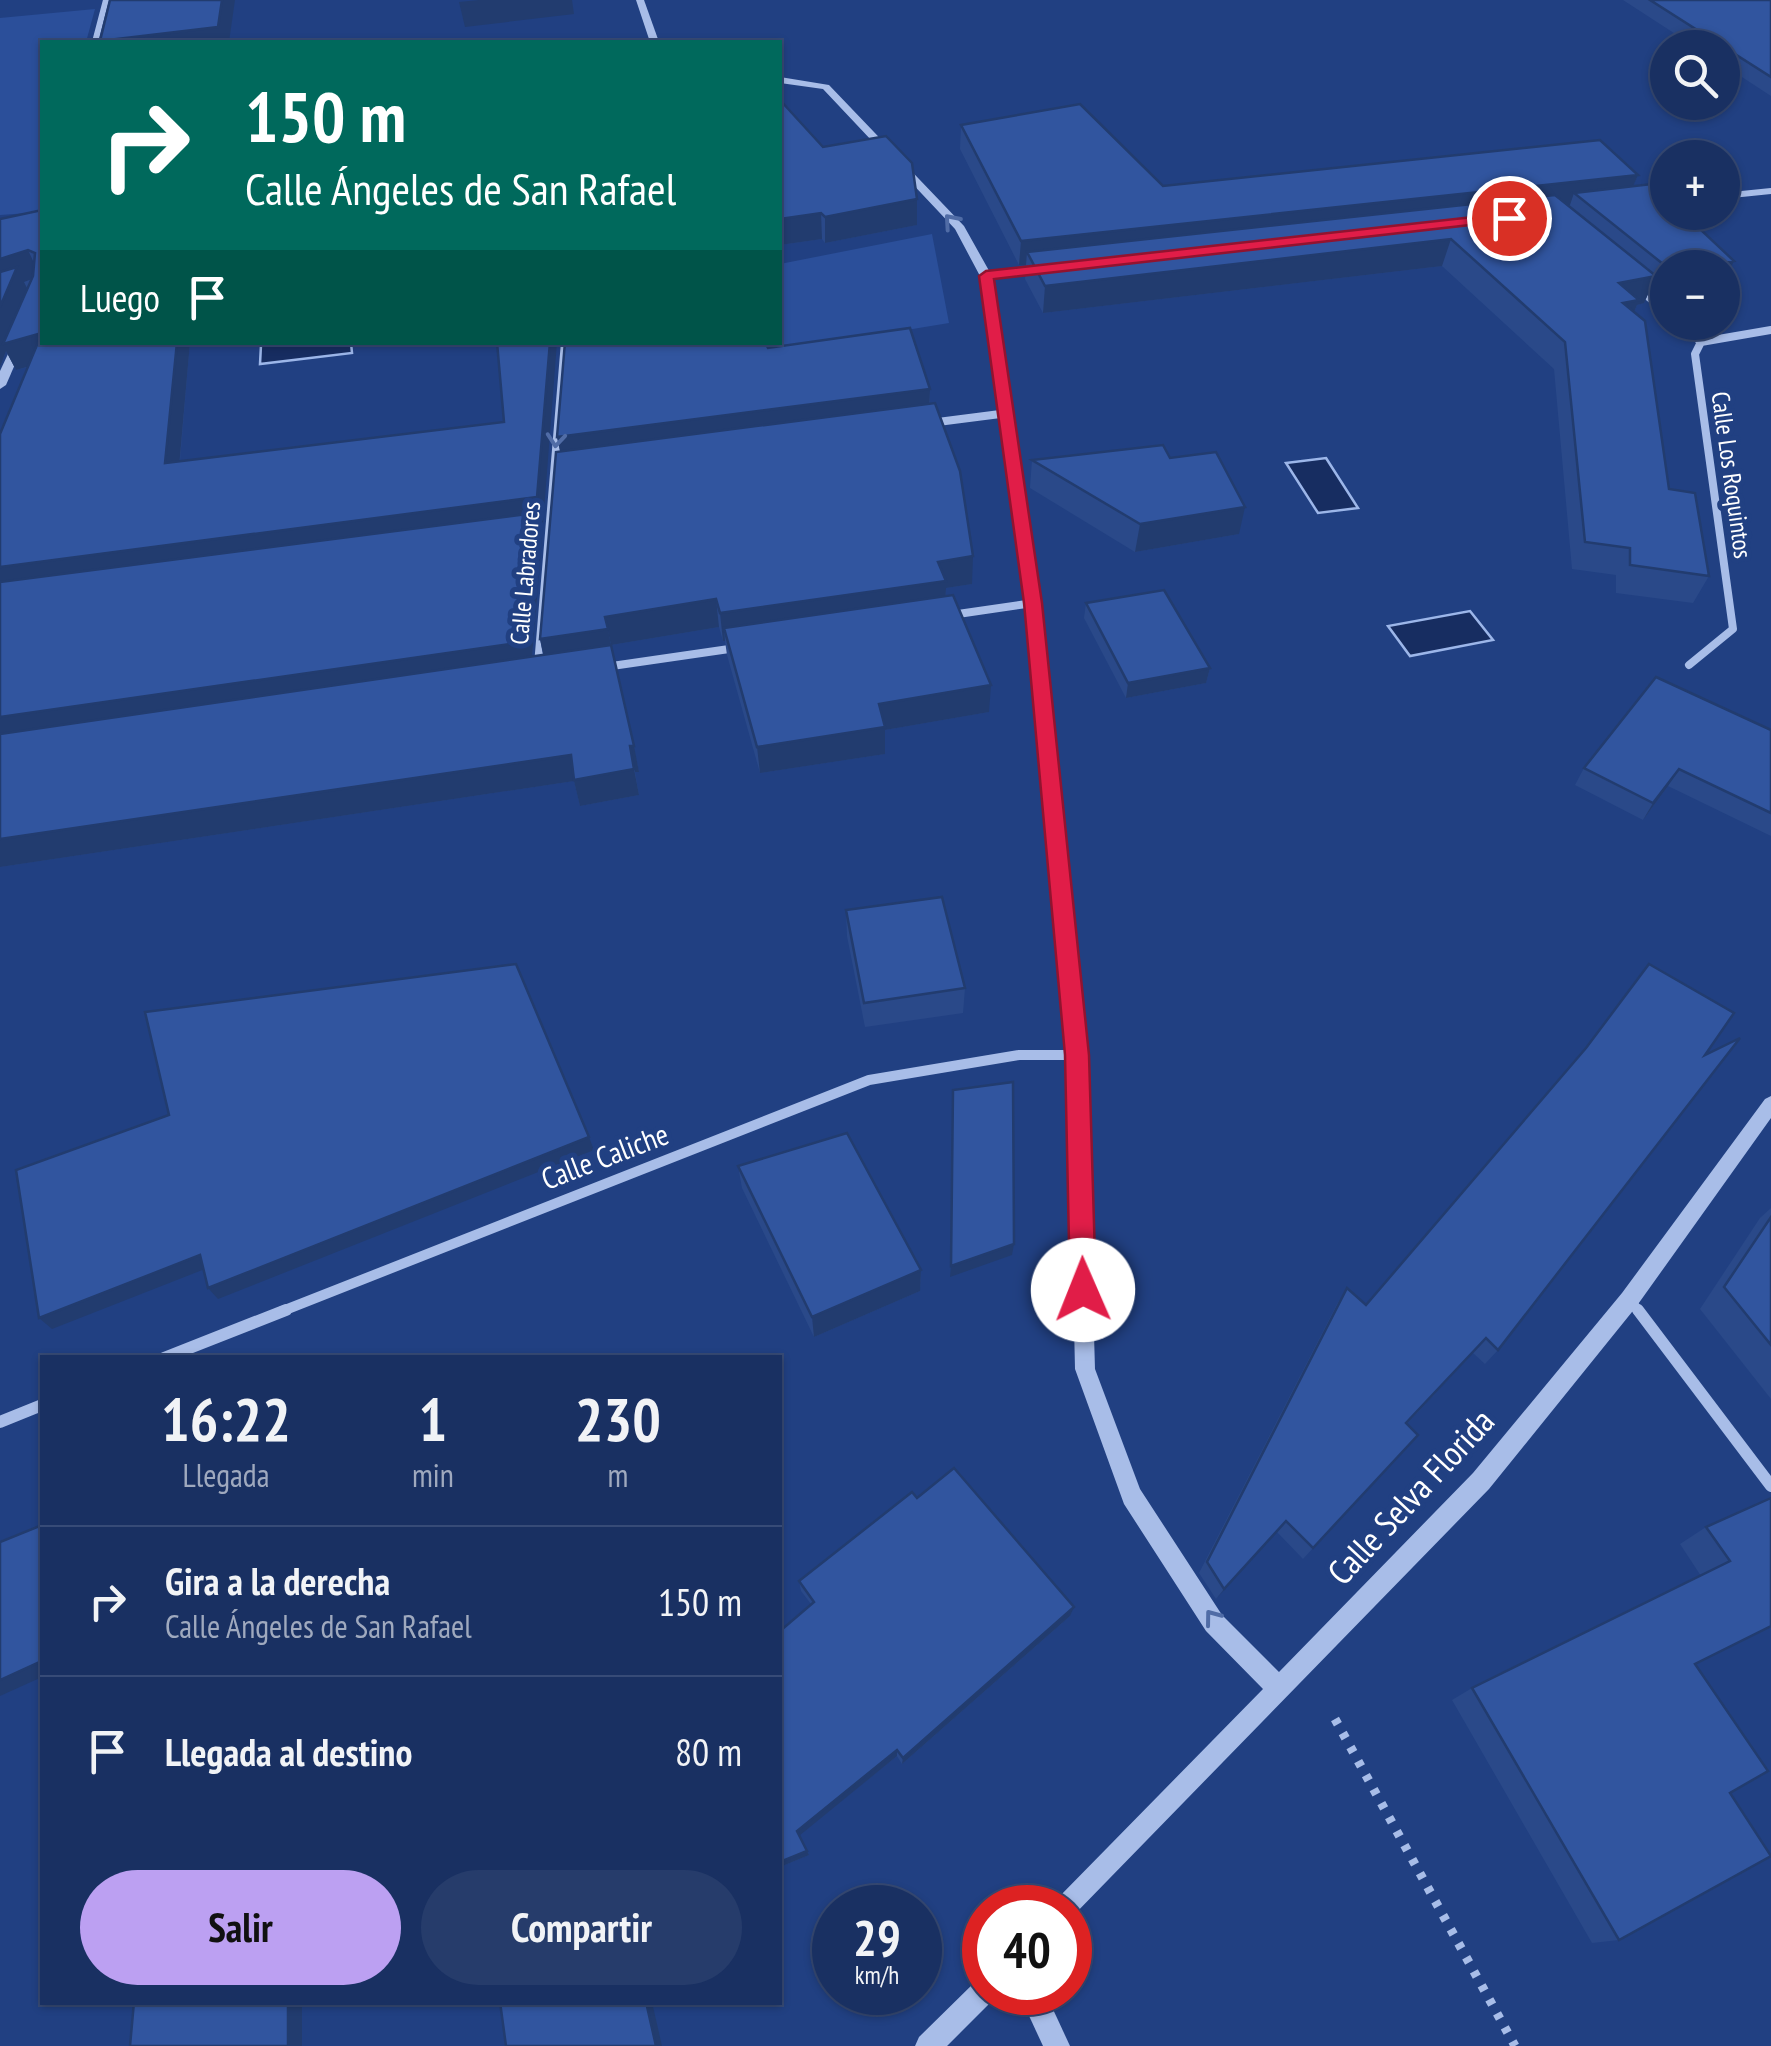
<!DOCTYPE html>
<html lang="es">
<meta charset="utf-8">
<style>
body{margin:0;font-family:"PT Sans Narrow",sans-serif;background:#263c6b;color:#f1f3f6;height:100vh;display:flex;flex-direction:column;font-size:38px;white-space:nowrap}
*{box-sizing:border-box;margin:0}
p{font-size:32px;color:#9fa9be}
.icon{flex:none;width:55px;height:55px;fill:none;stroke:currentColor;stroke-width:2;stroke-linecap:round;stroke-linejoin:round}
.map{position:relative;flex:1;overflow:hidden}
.details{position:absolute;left:40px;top:1355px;width:742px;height:650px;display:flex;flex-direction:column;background:#193062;border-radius:0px;box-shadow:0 2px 8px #0004,0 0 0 2px #374b77}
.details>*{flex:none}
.guide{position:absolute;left:40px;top:40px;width:742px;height:305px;border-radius:0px;box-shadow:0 2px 8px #0004,0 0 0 2px #374b77;background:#00695c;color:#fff;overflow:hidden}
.controls{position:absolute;left:1650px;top:30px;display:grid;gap:20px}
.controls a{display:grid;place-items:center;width:90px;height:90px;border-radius:50%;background:#193062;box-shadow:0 2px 8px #0004,0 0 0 2px #374b77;font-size:50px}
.speed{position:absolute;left:812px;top:1885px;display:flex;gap:20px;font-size:50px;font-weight:700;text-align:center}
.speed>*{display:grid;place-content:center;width:130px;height:130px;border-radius:50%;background:#193062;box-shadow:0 2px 8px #0004,0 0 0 2px #374b77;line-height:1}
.speed small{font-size:25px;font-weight:400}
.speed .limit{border:15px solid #d22;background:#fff;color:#111}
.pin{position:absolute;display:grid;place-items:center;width:85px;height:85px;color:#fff;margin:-42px;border:5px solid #fff;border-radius:50%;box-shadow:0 2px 10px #0007}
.me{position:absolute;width:110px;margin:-55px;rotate:359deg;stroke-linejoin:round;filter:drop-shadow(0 0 8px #0008)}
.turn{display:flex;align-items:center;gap:35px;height:210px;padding:0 40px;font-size:45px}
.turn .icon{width:130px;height:130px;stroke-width:2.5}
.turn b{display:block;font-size:70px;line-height:85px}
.then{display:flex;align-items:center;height:95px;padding:0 40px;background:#0003;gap:20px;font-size:38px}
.eta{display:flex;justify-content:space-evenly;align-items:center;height:170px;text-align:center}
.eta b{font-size:60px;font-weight:700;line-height:70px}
.primary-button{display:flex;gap:20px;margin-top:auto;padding:20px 40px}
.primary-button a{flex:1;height:115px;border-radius:60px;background:#bca0f2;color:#111;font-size:40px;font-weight:700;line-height:115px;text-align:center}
.primary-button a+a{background:#263c6b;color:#f1f3f6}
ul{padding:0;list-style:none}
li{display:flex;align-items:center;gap:30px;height:150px;padding:0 40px;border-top:2px solid #374b77}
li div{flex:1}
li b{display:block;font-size:38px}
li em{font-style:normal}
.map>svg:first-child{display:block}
.green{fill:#2b4f9a}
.water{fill:#172d61;stroke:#9cb6e9;stroke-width:2.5}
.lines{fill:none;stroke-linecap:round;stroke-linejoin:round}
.path{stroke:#a8bde8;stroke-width:9;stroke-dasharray:6 10;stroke-linecap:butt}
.minor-far3{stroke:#a8bde8;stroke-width:6}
.minor-far2{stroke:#a8bde8;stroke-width:8}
.minor-far1{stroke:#a8bde8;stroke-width:10}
.minor{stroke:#a8bde8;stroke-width:12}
.tertiary{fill:#a8bde8;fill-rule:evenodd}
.wall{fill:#2a4989}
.shaded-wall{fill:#223c6f}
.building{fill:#31559f;stroke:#223c6f;stroke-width:2.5}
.oneway{stroke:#506ca6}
.route{fill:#e11d48;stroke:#92132f;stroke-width:2.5}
.labels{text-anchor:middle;stroke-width:10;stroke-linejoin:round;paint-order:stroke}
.far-street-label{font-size:25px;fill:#fff;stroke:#214082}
.street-label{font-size:30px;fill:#fff;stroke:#214082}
.near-street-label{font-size:35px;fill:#fff;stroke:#214082}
</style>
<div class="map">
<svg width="1771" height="2046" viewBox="0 0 1771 2046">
<rect width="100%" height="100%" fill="#214082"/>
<!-- green -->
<g class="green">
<path d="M95 9 86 42H42V212L0 215V18Z"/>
<path d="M932 234 949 323 590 382 592 343 780 342V264Z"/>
</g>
<!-- water -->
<g class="water">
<path d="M281 343H351L352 353 260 364 261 345Z"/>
<path d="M1326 458 1358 508 1318 513 1286 463Z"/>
<path d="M1470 611 1493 640 1410 656 1388 626Z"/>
</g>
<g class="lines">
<!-- path -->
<path class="path" d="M1335 1719 1515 2046"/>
<!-- minor-far3 -->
<g class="minor-far3">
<path d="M95 42 106 0"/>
<path d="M1722 196 1771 191"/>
<path d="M986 276 1035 270"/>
<path d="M1637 289 1668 314"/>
<path d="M1678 322 1683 326"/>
</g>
<!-- minor-far2 -->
<g class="minor-far2">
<path d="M1680 324 1701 342"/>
<path d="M930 423 1008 413"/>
<path d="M951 615 1033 603"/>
<path d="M538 665 565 342"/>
<path d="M1689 665 1733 629 1695 354 1701 342 1771 330"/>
<path d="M605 667 736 648"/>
</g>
<!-- minor-far1 -->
<g class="minor-far1">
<path d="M1630 1300 1639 1312"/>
<path d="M280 1312 869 1080 1019 1055H1077"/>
</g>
<!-- minor -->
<g class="minor">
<path d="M1638 1310 1771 1486"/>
<path d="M164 1358 286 1310"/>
<path d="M0 1422 42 1405"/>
</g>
<!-- tertiary -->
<g class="tertiary">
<path d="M636 0H644L659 42H650Z"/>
<path d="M780 77 829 85 964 226 992 276 1040 603 1086 1055 1095 1369 1140 1489 1222 1615 1279 1672 1473 1473 1622 1293 1765 1099 1771 1096V1118L1636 1307 1489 1489 1070 1919V1908H1054L1057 1899 1263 1689 1206 1631 1124 1504 1075 1369 1068 1055 1026 603 980 276 955 229 823 89 780 83Z"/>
<path d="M16 337 26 339 6 385 0 389V371Z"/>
<path d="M985 1977V1992H997L994 1999 947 2046H915L919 2037 976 1981Z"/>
<path d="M1018 1992H1045L1070 2046H1043Z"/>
</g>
</g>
<!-- wall -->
<g class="wall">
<path d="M1623 0H1771V96L1722 64V48H1697Z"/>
<path d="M961 125 1163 186 1638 175 1633 186 1668 268V299L1662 300 1650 290 1644 303 1637 305 1634 312 1669 489 1709 576 1693 603 1616 593V575L1572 569 1554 369 1442 266 1043 313 1025 279 1026 265H1019L960 149Z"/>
<path d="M823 147 917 225 825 243 822 239 780 245Z"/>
<path d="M42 210V342H190L180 461 543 524 538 525 542 539 532 657 543 655 540 639 560 451 557 437 768 348 930 389V403L972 584 946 588V596L989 712 885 730V754L760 773 727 655 725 641H723L719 627 611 645 639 772H635L639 795 580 806 574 781 0 867V434L28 367 16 370 6 351 0 367V219Z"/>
<path d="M1170 458 1239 534 1135 552 1030 488 1032 460Z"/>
<path d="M1086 603 1210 668 1206 683 1126 698 1084 618Z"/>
<path d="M1771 730V836L1668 786 1643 820 1575 785 1584 768Z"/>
<path d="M846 910 965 988 963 1013 865 1027 847 936Z"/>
<path d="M1586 1048 1498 1350 1485 1364 1473 1353 1407 1424 1418 1435 1303 1559 1277 1532 1216 1599 1199 1573 1337 1304 1347 1288 1366 1305Z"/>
<path d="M738 1166 921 1270 920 1291 814 1337 742 1188Z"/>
<path d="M1771 1208V1399L1700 1309 1760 1218Z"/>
<path d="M917 1498 1070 1616 902 1764 897 1756 799 1835 809 1855 780 1867V1631L811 1604 801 1591 799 1581Z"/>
<path d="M1771 1498 1695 1664 1619 1940 1592 1943 1452 1700 1472 1688 1701 1576 1680 1544 1706 1527Z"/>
</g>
<!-- shaded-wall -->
<g class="shaded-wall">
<path d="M222 0H235L229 42H101L100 41Z"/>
<path d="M479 0H572L574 14 465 27 459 2Z"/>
<path d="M1638 175 1628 198 1574 193 1570 205 1034 264 1027 252 1026 265H1019L1021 241Z"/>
<path d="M917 199V225L825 243V217Z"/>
<path d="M821 213 822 239 780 245V219Z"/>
<path d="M1451 239 1442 266 1043 313 1045 286Z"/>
<path d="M28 250 40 276 24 282 30 294 42 333 55 359 16 370 6 351 0 367V259Z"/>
<path d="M1734 261 1722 286V268H1701Z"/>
<path d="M1656 276 1644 303 1637 305 1627 328 1619 283Z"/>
<path d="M1668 287V299L1662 300Z"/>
<path d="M177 342H190L177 490 165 463Z"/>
<path d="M550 342H557L543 524 538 525 542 539 531 669 0 745V567L537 497Z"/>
<path d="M930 389 929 416 563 464 557 437Z"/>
<path d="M1245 507 1239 534 1135 552 1140 524Z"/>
<path d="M973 556 972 584 946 588 945 608 724 628 725 641H723L720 613 938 562Z"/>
<path d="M716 599 719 627 611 645 605 617Z"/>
<path d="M608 629 613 657 546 667 540 639Z"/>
<path d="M1210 668 1206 683 1126 698 1128 683Z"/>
<path d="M991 685 989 712 885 730V754L760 773 757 747 879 704Z"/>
<path d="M630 746H634L639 772H635Z"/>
<path d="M571 755 634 769 639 795 580 806 574 781 0 867V839Z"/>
<path d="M1679 769 1668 786 1643 820 1653 803Z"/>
<path d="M589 1137 594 1150 218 1299 208 1288Z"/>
<path d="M1014 1244 1012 1255 950 1277 951 1266Z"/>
<path d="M200 1255 210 1267 52 1329 39 1318Z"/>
<path d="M921 1270 920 1291 814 1337 812 1317Z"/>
<path d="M1286 1521 1277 1532 1216 1599 1224 1589Z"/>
<path d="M1074 1607 1070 1616 902 1764 903 1758Z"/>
<path d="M42 1661V1677L0 1696V1680Z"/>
<path d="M897 1750V1756L799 1836 797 1831Z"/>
<path d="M807 1851 809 1855 780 1867V1862Z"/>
<rect x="288" y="2002" width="14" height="44"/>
<path d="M646 2002H652L662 2046H656Z"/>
</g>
<!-- building -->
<g class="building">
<path d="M110 0H222L218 27 100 41Z"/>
<path d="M1650 0H1771V77Z"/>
<path d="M780 100 823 147 886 136 912 163 917 199 825 217 821 213 780 219Z"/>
<path d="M1080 104 1163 186 1600 140 1638 175 1021 241 961 125Z"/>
<path d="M1652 184 1668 199V212H1682L1734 261 1701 268H1668L1574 193Z"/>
<path d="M1555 195 1656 276 1619 283 1639 300 1623 303 1645 321 1669 489 1695 493 1709 576 1630 565V548L1585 542 1565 342 1451 239 1045 286 1027 252Z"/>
<path d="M42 210V342H177L165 463 504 422 497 342H550L537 497 0 567V434L42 333 3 344 33 276 35 253 28 250 0 259V219Z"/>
<path d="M17 267 0 307V272Z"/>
<path d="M910 328 930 389 557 437 565 342H765L768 348Z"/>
<path d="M935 403 960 471 973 556 938 562 946 581 720 613 716 599 605 617 608 629 540 639 556 452Z"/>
<path d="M1163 445 1170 458 1216 452 1245 507 1140 524 1032 460Z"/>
<path d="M535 513 524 642 0 717V582Z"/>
<path d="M1164 590 1210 668 1128 683 1086 603Z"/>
<path d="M953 595 991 685 879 704 885 727 757 747 724 628Z"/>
<path d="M611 645 634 746H630L634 769 574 780 571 755 0 839V734Z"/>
<path d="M1656 677 1771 730V813L1679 769 1653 803 1584 768Z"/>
<path d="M942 897 965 988 864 1003 846 910Z"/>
<path d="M516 964 589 1137 208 1288 200 1255 39 1318 16 1170 169 1115 145 1012Z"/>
<path d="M1649 964 1734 1013 1705 1055 1740 1038 1498 1350 1486 1338 1406 1423 1418 1435 1313 1548 1286 1521 1224 1589 1207 1562 1347 1288 1366 1305 1586 1048Z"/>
<path d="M1013 1082 1014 1244 951 1266 953 1090Z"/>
<path d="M847 1133 921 1270 812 1317 738 1166Z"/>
<path d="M1771 1217V1345L1724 1287Z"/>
<path d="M954 1468 1074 1607 903 1758 897 1750 797 1831 807 1851 780 1862V1631L814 1602 799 1581 912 1492 917 1498Z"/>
<path d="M1771 1498V1626L1695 1664 1768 1771 1730 1793 1771 1856 1619 1940 1472 1688 1730 1561 1706 1527Z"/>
<path d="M42 1525V1661L0 1680V1542Z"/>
<path d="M134 2002H288V2046H130Z"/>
<path d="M500 2002H646L656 2046H506Z"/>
</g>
<!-- one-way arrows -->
<defs><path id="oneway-chevron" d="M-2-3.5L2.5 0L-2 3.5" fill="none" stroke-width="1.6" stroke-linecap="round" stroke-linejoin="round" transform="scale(2.5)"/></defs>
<g class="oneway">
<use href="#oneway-chevron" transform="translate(951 221) rotate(-131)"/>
<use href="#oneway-chevron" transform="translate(556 440) rotate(95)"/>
<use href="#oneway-chevron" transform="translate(1212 1617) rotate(-127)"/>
</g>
<!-- route -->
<path class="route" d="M1509 213 1516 218 1514 220 994 279 1042 603 1089 1055 1096 1290 1092 1299 1083 1302 1074 1299 1070 1290 1065 1055 1024 603 979 276 986 271Z"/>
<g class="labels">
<!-- far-street labels -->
<g class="far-street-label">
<text transform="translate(1732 475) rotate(82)" y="9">Calle Los Roquintos</text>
<text transform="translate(525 573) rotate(-85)" y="9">Calle Labradores</text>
</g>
<!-- street labels -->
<g class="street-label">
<text transform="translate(605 1157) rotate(-21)" y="10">Calle Caliche</text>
</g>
<!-- near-street labels -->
<g class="near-street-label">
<text transform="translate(1411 1497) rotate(-47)" y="12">Calle Selva Florida</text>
</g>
</g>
</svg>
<div class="controls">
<a><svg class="icon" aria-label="search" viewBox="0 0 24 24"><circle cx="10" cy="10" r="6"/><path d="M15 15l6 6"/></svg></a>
<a>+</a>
<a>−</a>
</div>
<div class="speed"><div>29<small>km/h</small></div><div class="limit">40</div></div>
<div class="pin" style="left:1509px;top:218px;background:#d93025"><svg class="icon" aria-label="arrive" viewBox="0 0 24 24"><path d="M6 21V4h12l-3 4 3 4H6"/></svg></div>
<svg class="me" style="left:1083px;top:1290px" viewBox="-20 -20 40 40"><circle r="19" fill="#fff"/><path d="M0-13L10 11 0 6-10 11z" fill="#e11d48"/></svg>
<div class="guide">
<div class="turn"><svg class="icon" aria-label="right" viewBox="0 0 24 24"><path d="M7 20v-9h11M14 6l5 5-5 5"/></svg><div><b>150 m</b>Calle Ángeles de San Rafael</div></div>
<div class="then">Luego<svg class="icon" aria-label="arrive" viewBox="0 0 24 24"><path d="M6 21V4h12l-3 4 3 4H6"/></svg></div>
</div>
<section class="details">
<div class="eta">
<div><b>16:22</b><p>Llegada</p></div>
<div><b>1</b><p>min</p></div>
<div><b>230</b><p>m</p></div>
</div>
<ul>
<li><svg class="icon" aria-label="right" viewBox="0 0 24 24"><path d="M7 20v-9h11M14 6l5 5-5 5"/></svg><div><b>Gira a la derecha</b><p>Calle Ángeles de San Rafael</p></div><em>150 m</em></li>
<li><svg class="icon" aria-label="arrive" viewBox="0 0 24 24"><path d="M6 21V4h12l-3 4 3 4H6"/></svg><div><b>Llegada al destino</b></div><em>80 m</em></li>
</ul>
<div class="primary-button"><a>Salir</a><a>Compartir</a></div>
</section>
</div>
